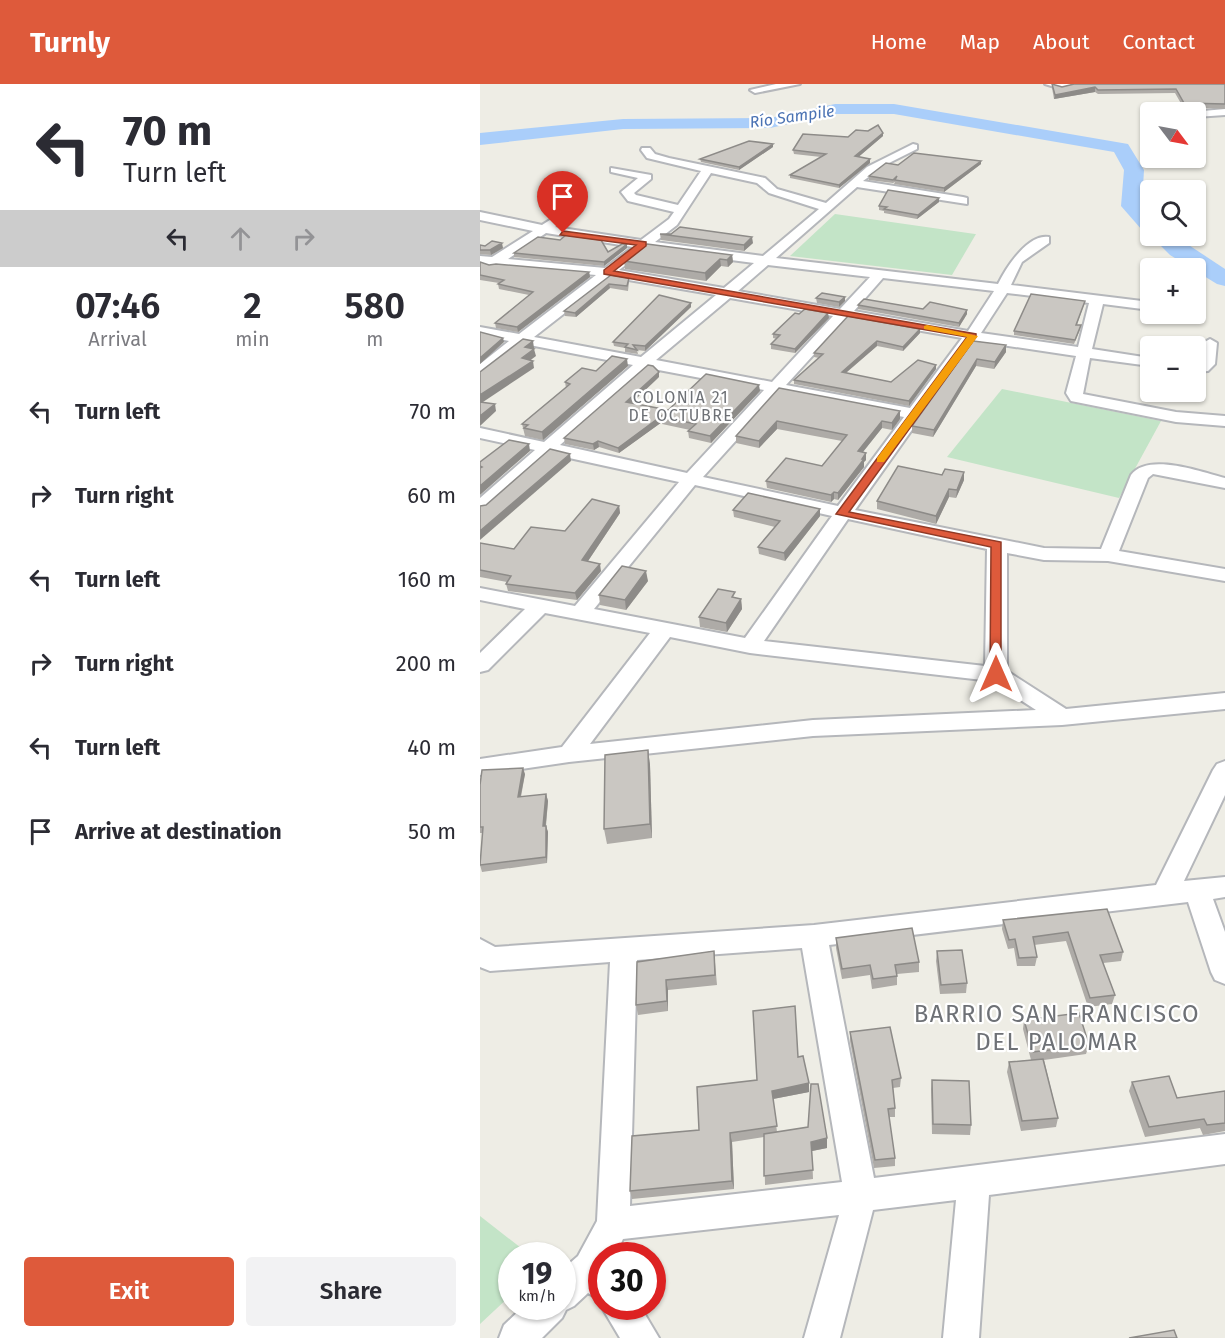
<!DOCTYPE html>
<meta charset="utf-8">
<style>
body{margin:0;font-family:"Fira Sans",sans-serif;background:#f2f2f3;color:#2b2b33;height:100vh;display:flex;flex-direction:column;font-size:22px;white-space:nowrap}
*{box-sizing:border-box;margin:0}
p{font-size:20px;color:#7c7c81}
.icon{flex:none;width:33px;height:33px;fill:none;stroke:currentColor;stroke-width:2;stroke-linecap:round;stroke-linejoin:round}
.map{position:relative;flex:1;overflow:hidden}
.sheet{display:flex;flex-direction:column;background:#fff;width:480px}
.sheet>*{flex:none}
.guide{background:#fff;color:#2b2b33;overflow:hidden}
.needle{width:39px;rotate:122deg}
.buttons{position:absolute;left:660px;top:18px;display:grid;gap:12px}
.buttons a{display:grid;place-items:center;width:66px;height:66px;border-radius:6px;background:#fff;box-shadow:0 2px 4px #0004;font-size:30px}
.speed{position:absolute;left:18px;top:1158px;display:flex;gap:12px;font-size:30px;font-weight:700;text-align:center}
.speed>*{display:grid;place-content:center;width:78px;height:78px;border-radius:50%;background:#fff;box-shadow:0 2px 4px #0004;line-height:1}
.speed small{font-size:15px;font-weight:400}
.speed .limit{border:9px solid #d22;background:#fff;color:#111}
.pin{position:absolute;display:grid;place-items:center;width:51px;height:51px;color:#fff;margin:-62px -26px;border-radius:50% 50% 50% 0;rotate:-45deg;box-shadow:0 0 6px #0007}
.pin .icon{rotate:45deg}
.me{position:absolute;width:66px;margin:-33px;rotate:0deg;stroke-linejoin:round;filter:drop-shadow(0 0 4px #0008)}
.turn{display:flex;align-items:center;gap:21px;height:126px;padding:0 24px;font-size:27px}
.turn .icon{width:78px;height:78px;stroke-width:2.5}
.turn b{display:block;font-size:42px;line-height:51px}
.lanes{display:flex;align-items:center;height:57px;padding:0 24px;background:#0003;justify-content:center;gap:30px;direction:ltr}
.lanes .off{opacity:.35}
.eta{display:flex;justify-content:space-evenly;align-items:center;height:102px;text-align:center}
.eta b{font-size:36px;font-weight:600;line-height:42px}
.button{display:flex;gap:12px;margin-top:auto;padding:12px 24px}
.button a{flex:1;height:69px;border-radius:6px;background:#de5a3b;color:#fff;font-size:24px;font-weight:600;line-height:69px;text-align:center}
.button a+a{background:#f2f2f3;color:#2b2b33}
ul{padding:0;list-style:none}
li{display:flex;align-items:center;gap:18px;height:84px;padding:0 24px}
li div{flex:1}
li b{display:block;font-size:22px}
li em{font-style:normal}
header{display:flex;align-items:center;gap:36px;box-sizing:border-box;height:84px;padding:0 30px;background:#de5a3b;color:#fff}
header strong{font-size:28px}
nav{display:flex;gap:33px;margin-inline-start:auto;font-size:21px}
main{display:flex;flex:1;min-height:0}
.map>svg:first-child{display:block}
.green{fill:#c3e4c7}
.lines{fill:none;stroke-linecap:round;stroke-linejoin:round}
.river{fill:#aacefa;fill-rule:evenodd}
.minor-casing{stroke:#b5b7bb;stroke-width:4}
.minor{fill:#fff;fill-rule:evenodd}
.wall{fill:#aeaba7}
.shaded-wall{fill:#8d8b88}
.building{fill:#cac7c2;stroke:#8d8b88;stroke-width:1.5}
.route{fill:#de5a3b;stroke:#903a26;stroke-width:1.5}
.slow{fill:#f59e0b}
.labels{text-anchor:middle;stroke-width:4.5;stroke-linejoin:round;paint-order:stroke}
.far-water-label{font-size:16px;font-style:italic;fill:#4a72b3;stroke:#fff}
.far-neighbourhood-label{font-size:16px;letter-spacing:1.5px;fill:#6e7176;stroke:#fff}
.near-neighbourhood-label{font-size:24px;letter-spacing:1.5px;fill:#6e7176;stroke:#fff}
</style>
<header>
<strong>Turnly</strong>
<nav><a>Home</a><a>Map</a><a>About</a><a>Contact</a></nav>
</header>
<main>
<section class="sheet">
<div class="guide">
<div class="turn"><svg class="icon" aria-label="left" viewBox="0 0 24 24"><path d="M17 20v-9H6M10 6l-5 5 5 5"/></svg><div><b>70 m</b>Turn left</div></div>
<div class="lanes"><svg class="icon" aria-label="left" viewBox="0 0 24 24"><path d="M17 20v-9H6M10 6l-5 5 5 5"/></svg><svg class="icon off" aria-label="ahead" viewBox="0 0 24 24"><path d="M12 20V5M6 11l6-6 6 6"/></svg><svg class="icon off" aria-label="right" viewBox="0 0 24 24"><path d="M7 20v-9h11M14 6l5 5-5 5"/></svg></div>
</div>
<div class="eta">
<div><b>07:46</b><p>Arrival</p></div>
<div><b>2</b><p>min</p></div>
<div><b>580</b><p>m</p></div>
</div>
<ul>
<li><svg class="icon" aria-label="left" viewBox="0 0 24 24"><path d="M17 20v-9H6M10 6l-5 5 5 5"/></svg><div><b>Turn left</b></div><em>70 m</em></li>
<li><svg class="icon" aria-label="right" viewBox="0 0 24 24"><path d="M7 20v-9h11M14 6l5 5-5 5"/></svg><div><b>Turn right</b></div><em>60 m</em></li>
<li><svg class="icon" aria-label="left" viewBox="0 0 24 24"><path d="M17 20v-9H6M10 6l-5 5 5 5"/></svg><div><b>Turn left</b></div><em>160 m</em></li>
<li><svg class="icon" aria-label="right" viewBox="0 0 24 24"><path d="M7 20v-9h11M14 6l5 5-5 5"/></svg><div><b>Turn right</b></div><em>200 m</em></li>
<li><svg class="icon" aria-label="left" viewBox="0 0 24 24"><path d="M17 20v-9H6M10 6l-5 5 5 5"/></svg><div><b>Turn left</b></div><em>40 m</em></li>
<li><svg class="icon" aria-label="arrive" viewBox="0 0 24 24"><path d="M6 21V4h12l-3 4 3 4H6"/></svg><div><b>Arrive at destination</b></div><em>50 m</em></li>
</ul>
<div class="button"><a>Exit</a><a>Share</a></div>
</section>
<div class="map">
<svg width="745" height="1254" viewBox="0 0 745 1254">
<rect width="100%" height="100%" fill="#eeede5"/>
<!-- green -->
<g class="green">
<path d="M355 130 495 150H496L472 191 310 172Z"/>
<path d="M522 305 681 337 639 414 467 373Z"/>
<path d="M0 1132 50 1171 32 1172 31 1211 0 1240Z"/>
</g>
<g class="lines">
<!-- river -->
<g class="river">
<path d="M355 20H414L648 60 664 86 662 121 670 129V147L662 146 641 122 644 86 634 68 414 30H355L290 44 143 45 0 61V49L143 35 290 34Z"/>
<path d="M671 152H695L745 185V202L737 200 690 171Z"/>
</g>
<defs>
<g id="minor">
<path d="M296 0H320L275 9 270 6Z"/>
<path d="M565 0H609L581 5Z"/>
<path d="M745 25V31L716 33V28H712Z"/>
<path d="M433 60 437 61V65L405 81 383 97 483 113 487 114V120L377 103 296 174 518 200C526 184 548 149 569 153V159L542 178 531 201 670 218V226L623 220 612 265 670 274V282L610 274 603 310 696 328 745 332V342L696 338 591 317 586 309 596 272 495 257 375 426 564 464 621 465 651 391C668 368 721 388 745 394V404L673 390 668 394 639 467 745 485V497L628 477 564 476 527 469V587L586 625 745 609V625L582 641 333 652 89 678 0 691V675L82 663 170 549 65 529 8 586 0 588V569L45 525 0 516V504L95 522 199 398 71 370 6 427 0 428V414L55 366 0 354V344L64 358 153 281 44 260 0 292V280L29 257 0 251V243L39 250 116 191 17 182 11 184 0 180V172L12 173 53 147 0 136V128L62 141 97 119 103 123 101 126 75 143 161 156 189 135 194 128 148 117 141 108 158 94 131 88V84L171 91V95L154 109 156 111 198 121 221 87 167 74 161 66 162 64H170L175 70 189 74 285 94 297 105 346 119 387 83ZM231 89 277 99 289 109 339 125 283 172 175 158 197 141ZM66 149 153 163 125 184 28 175ZM167 165 274 179 244 204 139 186ZM288 181 390 193 360 225 258 207ZM131 193 236 211 161 273 54 253ZM403 194 514 207 488 247 374 227ZM527 209 609 219 598 263 501 249ZM250 214 353 232 292 298 176 276ZM367 234 482 254 430 324 306 301ZM168 284 284 306 207 389 80 361ZM299 309 424 333 358 422 223 393ZM215 401 352 432 265 554 114 525ZM368 435 507 465 505 582 284 557ZM190 553 270 569 511 597 556 626 333 636 110 660Z"/>
<path d="M730 255 737 259 735 280 728 287 716 288 723 259Z"/>
<path d="M745 677V711L704 797 745 793V813L733 815 745 848V900L735 896 731 888 708 818 349 861 394 1094 745 1050V1080L509 1111 499 1254H463L476 1116 393 1126 360 1254H324L359 1131 143 1155 135 1172H122V1217L108 1209 94 1222 86 1226 82 1234 62 1254H19L24 1241 44 1222H82V1186L98 1172 117 1137 130 878 10 887 0 883V855L15 863 334 841 676 801 733 686 737 680ZM322 864 362 1098 150 1122 157 876Z"/>
<path d="M122 1220V1222H160L179 1254H140L121 1222Z"/>
</g>
</defs>
<!-- minor casing -->
<use href="#minor" class="minor-casing"/>
<!-- minor -->
<use href="#minor" class="minor"/>
</g>
<!-- wall -->
<g class="wall">
<path d="M572 0 582 3 745 0V25L703 23 695 9 618 10 615 8 574 15 572 4Z"/>
<path d="M403 49V52L378 73 390 79 359 104 310 94V91L341 73 314 70 313 66 368 53Z"/>
<path d="M293 63 259 86 221 78 220 75Z"/>
<path d="M501 80 464 108 414 100 415 98 413 99 389 96V92L418 81Z"/>
<path d="M459 118 437 135 404 129V127L399 126V122Z"/>
<path d="M180 150H191L273 159 264 167 181 156Z"/>
<path d="M0 161 5 162 23 164 11 171 0 170Z"/>
<path d="M147 164 124 182 34 173V169L128 168Z"/>
<path d="M252 171 253 178 248 183 241 182 226 197 145 185 144 177Z"/>
<path d="M0 178 9 181 109 188 110 193 38 248 16 244 15 239 49 211 19 205 18 200 19 199 0 196Z"/>
<path d="M131 191 149 198 148 207 130 204 96 233 85 232 84 227Z"/>
<path d="M336 214 365 217 359 223 337 219Z"/>
<path d="M605 217 597 241H601L600 246 594 260 534 251V247Z"/>
<path d="M211 219V223L165 267 157 266 158 270 145 268V264L134 262 133 258Z"/>
<path d="M378 221 443 225 487 230 479 243 378 225Z"/>
<path d="M319 230 349 234 315 269 291 265V260L297 255 293 254V250Z"/>
<path d="M440 245V249L423 267 397 262 366 289 411 298 456 281V285L429 322 314 300V296L339 274 334 273V269Z"/>
<path d="M493 257 526 261V268L514 285 496 282 453 353 432 349V342Z"/>
<path d="M148 282 63 356 45 352 42 340 86 304 85 298 116 287Z"/>
<path d="M179 293 152 319 188 326 280 307 231 359 209 354 208 347 210 346 182 340V338L139 369 119 363 114 366 85 360 84 354Z"/>
<path d="M299 304 420 335 412 346 402 344 383 368 386 369V376L384 378V383L358 416 354 415 351 418 287 404 286 397 342 382 362 357 297 345 279 364 256 359V352Z"/>
<path d="M484 396 476 414 469 413 456 440 397 425V417Z"/>
<path d="M139 422 140 429 108 477 121 487 97 516 28 507 26 500 27 498 0 493V459L34 465 85 447Z"/>
<path d="M340 425V432L305 477 279 470 278 463 295 443 254 433 253 426Z"/>
<path d="M168 497 146 526 120 521 119 511Z"/>
<path d="M261 515 262 525 247 548 220 543 219 533Z"/>
<path d="M168 666 170 681 172 754 127 760 124 745Z"/>
<path d="M45 690 41 713 66 710 68 717 66 742 68 748 67 779 2 788 0 781 3 749H0V701Z"/>
<path d="M627 825 643 868 641 877 623 879 635 911 632 920 608 923 586 857 554 861 557 873 555 882H537L534 864 528 865 522 845 523 836Z"/>
<path d="M356 854 439 878V888L417 890V901L392 905 390 891 362 895 356 864Z"/>
<path d="M234 867 237 901 188 906V927L158 931 156 921 157 878Z"/>
<path d="M457 867 487 899 486 909 460 910 456 877Z"/>
<path d="M544 936 609 961 606 970 564 976 578 1034 576 1043 541 1047 527 988 529 978 551 976 543 945Z"/>
<path d="M370 948 421 994 420 1003 413 1004 415 1024V1033H409L415 1074V1082L394 1084 370 957Z"/>
<path d="M318 973 329 1008 293 1015 297 1048 347 1064 332 1067 333 1095 285 1101 284 1053 252 1058 254 1105 152 1115 150 1107 277 996Z"/>
<path d="M452 996 491 1041 490 1051 452 1050 451 1005Z"/>
<path d="M652 998 697 1014 745 1007V1047L723 1051 720 1044 665 1053 649 1007Z"/>
</g>
<!-- shaded-wall -->
<g class="shaded-wall">
<path d="M615 3V8L574 15 575 11Z"/>
<path d="M403 49V52L375 76V72Z"/>
<path d="M293 60V63L259 86V83Z"/>
<path d="M390 75V79L359 104V101Z"/>
<path d="M501 77V80L464 108V104Z"/>
<path d="M459 114V118L437 135 438 131Z"/>
<path d="M272 153 273 159 264 167V161Z"/>
<path d="M22 159 23 164 11 171 10 166Z"/>
<path d="M147 160V164L124 182V178Z"/>
<path d="M252 171 253 178 248 183 247 176Z"/>
<path d="M240 175 241 182 226 197 225 189Z"/>
<path d="M109 188 110 193 38 248 37 243Z"/>
<path d="M129 200 130 204 96 233 95 229Z"/>
<path d="M365 213V217L359 223V218Z"/>
<path d="M211 219V223L165 267V262Z"/>
<path d="M487 226V230L479 243V239Z"/>
<path d="M348 229 349 234 315 269V265Z"/>
<path d="M440 245V249L423 267V263Z"/>
<path d="M23 254 24 258 0 280V274Z"/>
<path d="M53 257 54 264 46 270 45 263Z"/>
<path d="M397 257V262L362 292V288Z"/>
<path d="M526 261V268L514 285 515 278Z"/>
<path d="M54 265 56 272 44 281 42 274Z"/>
<path d="M147 275 148 282 63 356 62 348Z"/>
<path d="M497 275 496 282 453 353 454 346Z"/>
<path d="M53 277 54 284 0 320V311Z"/>
<path d="M456 281V285L429 322V317Z"/>
<path d="M179 288V293L147 323 146 318Z"/>
<path d="M279 301 280 307 231 359 230 352Z"/>
<path d="M15 320 16 327 0 342V332Z"/>
<path d="M189 326 181 333 182 338 139 369 138 364Z"/>
<path d="M420 327V335L412 346V339Z"/>
<path d="M297 337V345L279 364V357Z"/>
<path d="M402 337V344L378 374V367Z"/>
<path d="M118 357 119 363 114 366 113 360Z"/>
<path d="M49 360 50 367 0 411V402Z"/>
<path d="M386 369V376L384 378V383L358 416V409Z"/>
<path d="M90 370 91 377 0 456V447Z"/>
<path d="M484 388V396L476 414 477 406Z"/>
<path d="M469 405V413L456 440V432Z"/>
<path d="M354 408V415L351 418V411Z"/>
<path d="M139 422 140 429 104 483 102 476Z"/>
<path d="M340 425V432L305 477 304 469Z"/>
<path d="M120 480 121 487 97 516 95 509Z"/>
<path d="M166 487 168 497 146 526 145 516Z"/>
<path d="M261 515 262 525 247 548 246 539Z"/>
<path d="M168 666 170 681 172 754 170 740Z"/>
<path d="M43 684 45 690 39 720 38 713Z"/>
<path d="M66 710 68 717 65 748 63 742Z"/>
<path d="M66 742 68 748 67 779 66 773Z"/>
<path d="M186 896 188 906V927L187 917Z"/>
<path d="M329 999V1008L293 1015 292 1007Z"/>
<path d="M250 1049 252 1058 254 1105 252 1097Z"/>
<path d="M347 1054V1064L332 1067 331 1058Z"/>
</g>
<!-- building -->
<g class="building">
<path d="M572 0 582 3 594 0H745V20L704 19 696 5 618 6 615 3 575 11Z"/>
<path d="M398 41 403 49 375 72 390 75 359 101 310 91 346 70 313 66 323 50 368 53 376 46 388 47Z"/>
<path d="M269 57 293 60 259 83 220 75Z"/>
<path d="M434 69 501 77 464 104 415 96 417 92 413 96 389 92 406 79 418 81Z"/>
<path d="M408 106 459 114 438 131 404 125 407 123 399 122Z"/>
<path d="M200 143 272 153 264 161 180 150H191Z"/>
<path d="M86 151 121 156 128 168 142 160H147L124 178 34 169 58 153 80 156Z"/>
<path d="M12 157 22 159 10 166H0V161L5 162Z"/>
<path d="M167 160 252 171 247 176 240 175 225 189 144 177Z"/>
<path d="M0 178 9 181 16 180 109 188 37 243 15 239 53 208 18 200 24 196 0 191Z"/>
<path d="M131 191 149 194 147 202 129 200 95 229 84 227Z"/>
<path d="M342 209 365 213 359 218 336 214Z"/>
<path d="M551 210 605 217 596 241H601L595 256 534 247Z"/>
<path d="M179 211 211 219 165 262 153 261 157 266 145 263 148 260 133 258Z"/>
<path d="M384 215 443 225 450 218 487 226 479 239 378 221Z"/>
<path d="M325 225 348 229 315 265 291 260 300 251 293 250 315 229 319 230Z"/>
<path d="M368 232 440 245 423 263 397 257 362 288 411 298 438 276 456 281 429 317 314 296 343 270 334 269Z"/>
<path d="M0 248 23 254 0 274Z"/>
<path d="M43 255 53 257 45 263 54 265 42 274 53 277 0 311V288Z"/>
<path d="M493 257 526 261 515 278 497 275 454 346 432 342Z"/>
<path d="M132 272 147 275 62 348 44 344 48 341 42 340 90 300 85 298 102 284 116 287Z"/>
<path d="M168 281 173 282 179 288 146 318 188 326 184 330 138 364 118 357 113 360 84 354Z"/>
<path d="M226 290 279 301 230 352 208 347 216 340 181 333Z"/>
<path d="M299 304 420 327 412 339 402 337 378 367 386 369 382 375H384L358 409 354 408 351 411 286 397 306 374 342 382 367 351 297 337 279 357 256 352Z"/>
<path d="M0 318 15 320 0 332Z"/>
<path d="M29 356 49 360 0 402V384L2 383 0 382V378Z"/>
<path d="M70 365 90 370 0 447V422L6 421Z"/>
<path d="M418 382 462 391 465 385 484 388 477 406 469 405 456 432 397 417Z"/>
<path d="M268 409 340 425 304 469 278 463 300 437 253 426Z"/>
<path d="M112 415 139 422 102 476 120 480 95 509 26 500 31 492 0 486V459L34 465 51 443 85 447Z"/>
<path d="M142 482 166 487 145 516 119 511Z"/>
<path d="M238 505 255 508 252 513 261 515 246 539 219 533Z"/>
<path d="M168 666 170 740 124 745 125 671Z"/>
<path d="M43 684 38 713 66 710 63 742H66V773L0 781 3 743H0V701L2 686Z"/>
<path d="M627 825 643 868 620 871 635 911 610 914 588 848 553 853 557 873 539 874 535 855 529 856 523 836Z"/>
<path d="M432 844 439 878 415 881 417 892 393 895 390 881 362 885 356 854Z"/>
<path d="M482 866 487 899 461 901 457 867Z"/>
<path d="M234 867 235 891 186 896 187 917 156 921 157 878Z"/>
<path d="M315 922 318 973 323 972 329 999 292 1007 297 1042 250 1049 252 1097 150 1107 152 1052 219 1046 217 1003 277 996 273 927Z"/>
<path d="M599 929 609 961 553 968 544 936Z"/>
<path d="M410 943 421 994 412 996 415 1024 408 1025 415 1074 395 1076 370 948Z"/>
<path d="M563 975 578 1034 542 1037 529 978Z"/>
<path d="M689 992 697 1014 745 1007V1039L727 1041 724 1035 669 1043 652 998Z"/>
<path d="M452 996 489 997 491 1041 453 1040Z"/>
<path d="M331 1000H338L347 1054 331 1058 333 1086 284 1092V1050L328 1043Z"/>
<path d="M694 1246 697 1254H649Z"/>
</g>
<!-- route -->
<path class="route" d="M83 147 166 158V162L134 187 496 250V253L369 428 521 458V593H512L510 590 511 463 356 430 487 253 124 190V186L156 161 80 151Z"/>
<!-- slow -->
<path class="slow" d="M447 241 498 252 404 378H397V374L487 253 444 245V242Z"/>
<g class="labels">
<!-- far-water labels -->
<g class="far-water-label">
<text transform="translate(312 32) rotate(-8)" y="6">Río Sampile</text>
</g>
<!-- far-neighbourhood labels -->
<g class="far-neighbourhood-label">
<text x="201" y="319">COLONIA 21<tspan x="201" dy="18">DE OCTUBRE</tspan></text>
</g>
<!-- near-neighbourhood labels -->
<g class="near-neighbourhood-label">
<text x="577" y="938">BARRIO SAN FRANCISCO<tspan x="577" dy="28">DEL PALOMAR</tspan></text>
</g>
</g>
</svg>
<div class="buttons">
<a><svg class="needle" viewBox="-14 -14 28 28"><path d="M0-13l5 13h-10z" fill="#e53935"/><path d="M0 13l5-13h-10z" fill="#7c7c81"/></svg></a>
<a><svg class="icon" aria-label="search" viewBox="0 0 24 24"><circle cx="10" cy="10" r="6"/><path d="M15 15l6 6"/></svg></a>
<a>+</a>
<a>−</a>
</div>
<div class="speed"><div>19<small>km/h</small></div><div class="limit">30</div></div>
<div class="pin" style="left:83px;top:149px;background:#d93025"><svg class="icon" aria-label="arrive" viewBox="0 0 24 24"><path d="M6 21V4h12l-3 4 3 4H6"/></svg></div>
<svg class="me" style="left:516px;top:590px" viewBox="-20 -20 40 40"><path d="M0-17L14 15 0 8-14 15z" fill="#de5a3b" stroke="#fff" stroke-width="4"/></svg>
</div>
</main>
